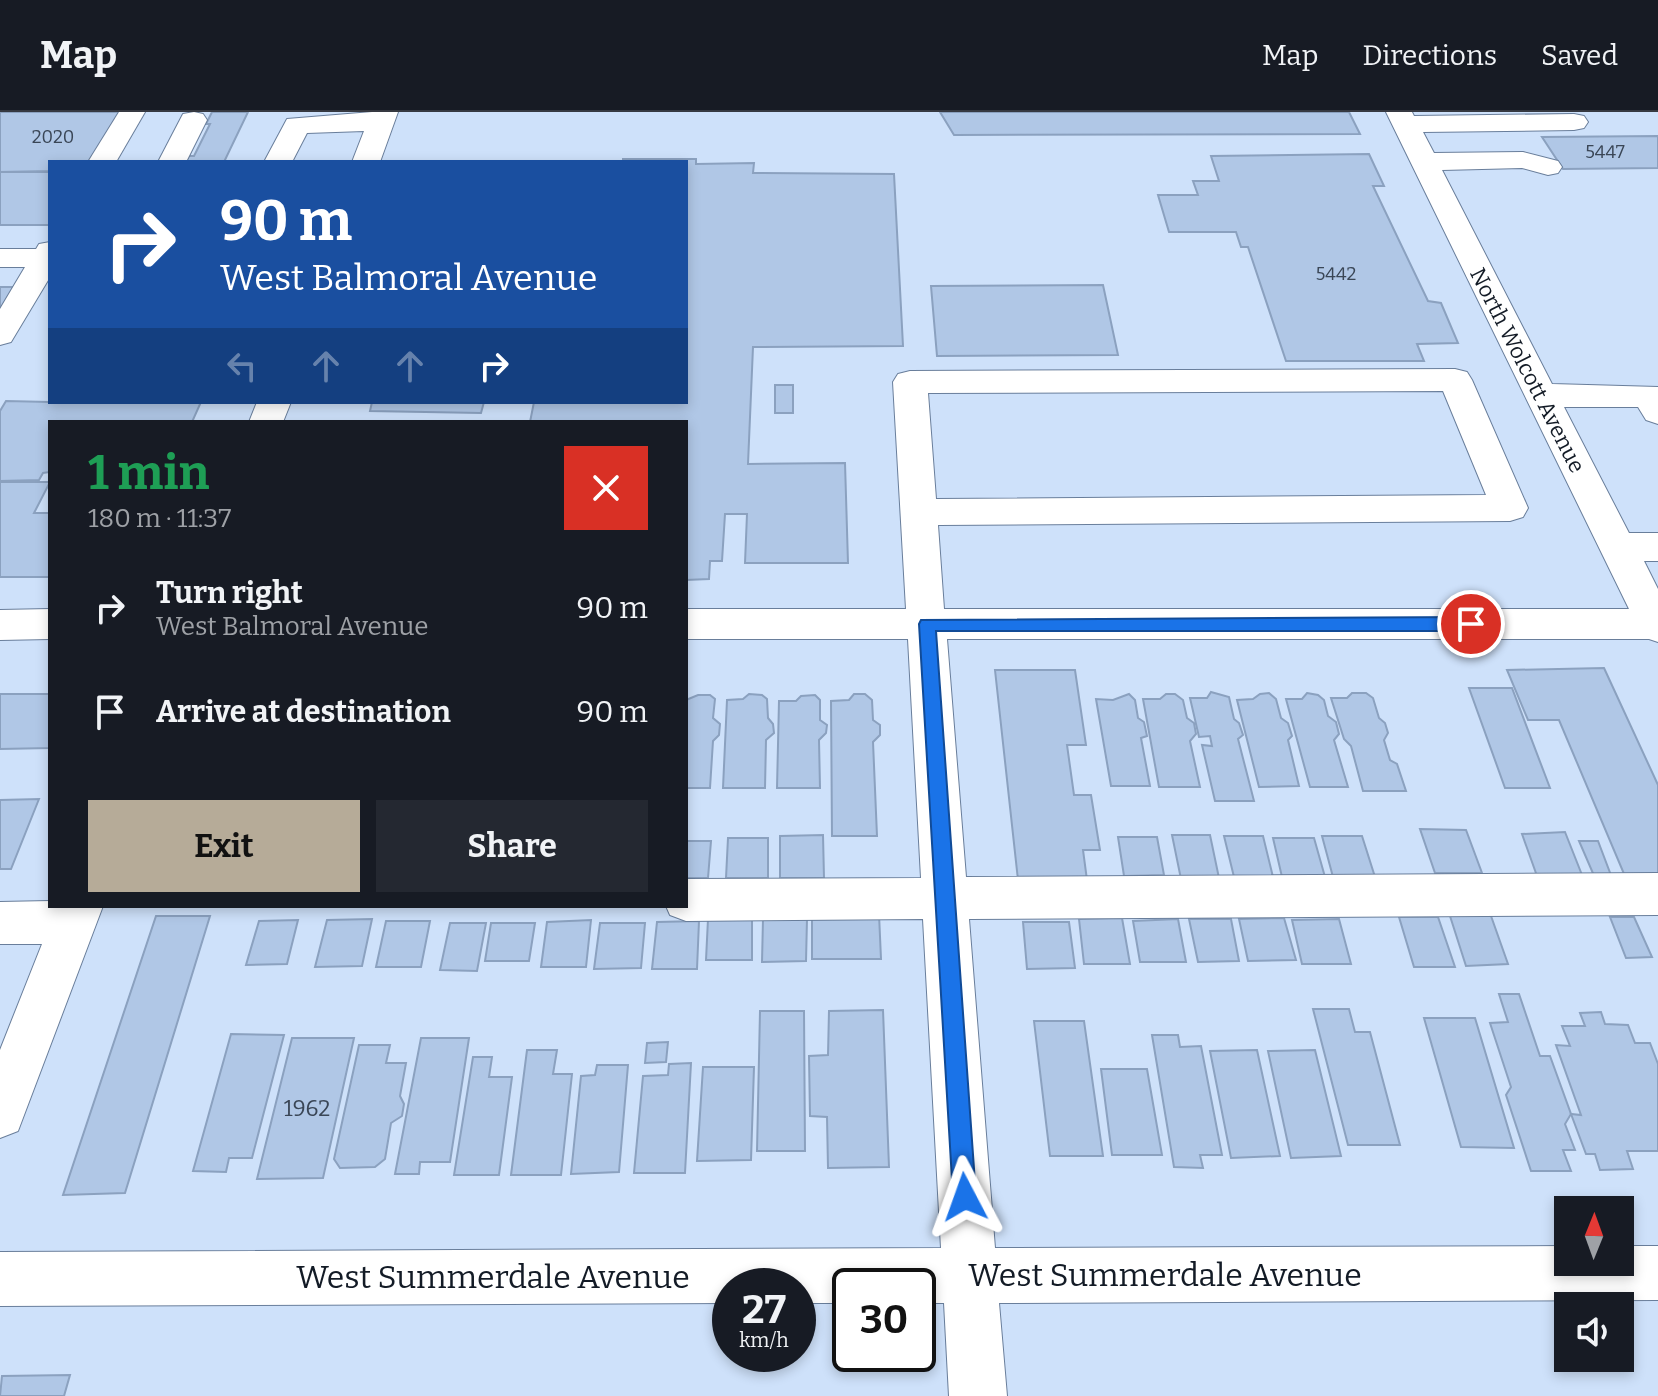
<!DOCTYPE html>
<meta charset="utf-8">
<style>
body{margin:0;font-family:Bitter,serif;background:#242831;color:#f1f3f6;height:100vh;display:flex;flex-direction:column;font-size:30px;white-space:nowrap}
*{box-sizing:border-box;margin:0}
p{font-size:26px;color:#9ea1a6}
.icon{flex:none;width:44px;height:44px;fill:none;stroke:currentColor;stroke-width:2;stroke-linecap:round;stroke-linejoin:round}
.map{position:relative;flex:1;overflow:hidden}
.drawer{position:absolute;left:48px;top:308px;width:640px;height:488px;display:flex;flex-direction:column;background:#171b24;border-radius:0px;box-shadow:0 4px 12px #0003}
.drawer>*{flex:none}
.top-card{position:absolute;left:48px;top:48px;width:640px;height:244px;border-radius:0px;box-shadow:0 4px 12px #0003;background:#1a4fa0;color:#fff;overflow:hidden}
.needle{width:52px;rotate:1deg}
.fabs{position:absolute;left:1554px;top:1084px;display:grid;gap:16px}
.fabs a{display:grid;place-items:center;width:80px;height:80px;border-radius:0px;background:#171b24;box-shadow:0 4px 12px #0003;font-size:40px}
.speed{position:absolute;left:712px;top:1156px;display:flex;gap:16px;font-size:40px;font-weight:700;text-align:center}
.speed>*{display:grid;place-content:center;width:104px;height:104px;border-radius:50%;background:#171b24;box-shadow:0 4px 12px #0003;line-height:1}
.speed small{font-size:20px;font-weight:400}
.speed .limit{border:4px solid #111;border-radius:12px;background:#fff;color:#111}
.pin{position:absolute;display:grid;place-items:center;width:68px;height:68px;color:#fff;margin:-34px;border:4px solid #fff;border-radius:50%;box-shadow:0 2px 8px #0007}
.me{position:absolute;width:88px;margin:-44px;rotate:356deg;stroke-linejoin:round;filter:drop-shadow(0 0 6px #0008)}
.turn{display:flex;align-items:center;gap:28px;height:168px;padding:0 40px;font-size:36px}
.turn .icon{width:104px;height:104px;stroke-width:2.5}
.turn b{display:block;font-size:56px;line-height:68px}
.lanes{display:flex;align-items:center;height:76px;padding:0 40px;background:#0003;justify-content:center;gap:40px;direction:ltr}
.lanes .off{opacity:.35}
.round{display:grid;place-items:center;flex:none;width:84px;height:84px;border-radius:0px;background:#242831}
.overview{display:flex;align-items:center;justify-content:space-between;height:136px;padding:0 40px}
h1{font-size:48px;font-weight:700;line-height:60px;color:#1e9e55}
.action{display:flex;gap:16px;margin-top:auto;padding:16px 40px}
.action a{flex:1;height:92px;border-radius:0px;background:#b6ab98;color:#111;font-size:32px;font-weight:700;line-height:92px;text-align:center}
.action a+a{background:#242831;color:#f1f3f6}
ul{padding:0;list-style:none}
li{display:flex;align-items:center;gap:24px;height:104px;padding:0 40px}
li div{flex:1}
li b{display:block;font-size:30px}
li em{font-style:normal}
header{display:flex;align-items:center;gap:48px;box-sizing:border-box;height:112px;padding:0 40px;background:#171b24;border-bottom:2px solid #363941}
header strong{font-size:38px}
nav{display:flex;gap:44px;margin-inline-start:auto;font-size:28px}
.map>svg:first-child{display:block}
.building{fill:#b0c7e6;stroke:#8ba1bf;stroke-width:2}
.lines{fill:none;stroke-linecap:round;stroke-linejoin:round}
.minor-casing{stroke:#697e9b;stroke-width:2}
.minor{fill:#fff;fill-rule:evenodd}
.route{fill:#1a73e8;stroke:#114b97;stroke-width:2}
.labels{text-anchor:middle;stroke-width:8;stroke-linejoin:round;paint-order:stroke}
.far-number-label{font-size:18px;fill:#3a4656}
.far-street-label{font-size:22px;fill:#131b26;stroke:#fff}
.number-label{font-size:22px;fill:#3a4656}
.near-street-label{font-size:32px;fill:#131b26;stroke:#fff}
</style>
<header>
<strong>Map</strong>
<nav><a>Map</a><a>Directions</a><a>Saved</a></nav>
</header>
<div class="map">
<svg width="1658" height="1284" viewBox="0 0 1658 1284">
<rect width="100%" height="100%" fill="#cee1fa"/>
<!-- building -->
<g class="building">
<path d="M0 0H121L91 50H50V59L0 60Z"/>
<path d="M212 0H248L224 50H185L189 44H194L210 12H206Z"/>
<path d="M940 0H1349L1360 22 954 23Z"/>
<path d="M1658 24V56L1563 57 1542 25Z"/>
<path d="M1369 42 1384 74H1373L1428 189 1441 191 1458 231 1417 232 1424 249H1286L1248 135H1241L1236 120H1169L1158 83H1198L1193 69H1219L1211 44Z"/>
<path d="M623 47H696V52L754 51 753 61 894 62 903 234 753 235 748 352 845 351 848 451H745L747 402H725L722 449H710L709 467 686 468V310H530L534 290H686V50H623Z"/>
<rect x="0" y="60" width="50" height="53"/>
<path d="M1103 173 1118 243 937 244 931 174Z"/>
<path d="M0 175H15L0 200Z"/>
<rect x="775" y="273" width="18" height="28"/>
<path d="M6 289 50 290H201L192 310H50V360L43 361 39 368 0 369V299Z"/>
<path d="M372 290H484L481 301 370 299Z"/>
<path d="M0 370H50L34 401H50V465H0Z"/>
<path d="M1604 556 1658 673V769H1627L1559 608H1528L1507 558Z"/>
<path d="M995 558H1075L1086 633H1067L1074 683H1091L1100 738H1083L1087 768H1018Z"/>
<path d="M1469 576H1512L1550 676H1505Z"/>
<path d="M1211 580 1229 585 1234 607 1239 611 1243 623 1238 627 1254 689H1215L1202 633 1212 634 1210 624 1199 625 1190 586H1207Z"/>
<path d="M1269 581 1276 587 1281 606 1288 611 1292 624 1288 628 1299 674 1259 675 1237 588 1253 587 1260 582Z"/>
<path d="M1307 581 1318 583 1324 588 1328 604 1336 610 1339 622 1334 628 1348 675H1310L1286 587H1302Z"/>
<path d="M1352 581H1366L1373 586 1379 606 1385 611 1388 621 1384 628 1390 648 1397 652 1406 679H1363L1351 634 1344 627 1331 586H1347Z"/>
<path d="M0 582H50V636L0 637Z"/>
<path d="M749 582 762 583 767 587 768 606 773 612 774 621 766 628 765 676H723L727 588 743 587Z"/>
<path d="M854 582H865L872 588 873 608 880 613V623L873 630 877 724H832L831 589 849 588Z"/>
<path d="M1129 582 1135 588 1138 606 1144 610 1147 624 1141 626 1150 674H1111L1096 587 1113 588Z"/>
<path d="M1166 582H1175L1183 588 1187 606 1194 611 1196 622 1190 629 1200 675H1159L1143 587H1160Z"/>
<path d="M698 583H710L715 587 713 606 720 612 719 623 713 629 710 676H686V588Z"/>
<path d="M815 583 820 588V608L827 613 826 621 819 628 820 676H777L779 589H796L801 584Z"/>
<path d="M39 687 11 757H0V688Z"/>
<path d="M1420 717 1466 718 1482 761H1435Z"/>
<path d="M1565 720 1582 763 1537 764 1522 722Z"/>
<path d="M823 723 824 766H780V724Z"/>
<path d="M1172 723H1210L1219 766 1181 767Z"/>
<path d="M1224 724H1263L1273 765H1234Z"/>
<path d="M1322 724H1362L1375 765H1333Z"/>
<path d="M1118 725H1157L1164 763 1124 764Z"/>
<path d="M728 726H768V766H726Z"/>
<path d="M1273 726H1314L1325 765H1282Z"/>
<path d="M686 729H711L708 766H686Z"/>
<path d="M1579 729H1598L1612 766H1595Z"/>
<path d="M879 802 881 847H812V803Z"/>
<path d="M156 804H210L125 1081 63 1083Z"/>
<path d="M1450 804H1491L1508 852 1466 854Z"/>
<path d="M1399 805H1438L1455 855H1414Z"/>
<path d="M1610 805H1634L1652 845 1626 846Z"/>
<path d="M1122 806 1130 852H1084L1079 807Z"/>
<path d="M1284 806 1296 848 1248 849 1239 807Z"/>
<path d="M372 807 362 854 315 855 327 808Z"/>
<path d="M708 807H752V848H706Z"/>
<path d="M763 807H807L806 849 762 850Z"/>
<path d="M1178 807 1186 850H1140L1133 809Z"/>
<path d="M1189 807H1231L1239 849 1198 850Z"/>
<path d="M1339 807 1351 852H1302L1292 808Z"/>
<path d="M298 808 287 852 246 853 259 809Z"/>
<path d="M591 808 586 855H541L547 810Z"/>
<path d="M386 809H430L421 855H376Z"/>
<path d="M699 809 697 857H652L657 810Z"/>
<path d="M1023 810H1069L1075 856 1027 857Z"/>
<path d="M450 811H486L477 859 440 858Z"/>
<path d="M491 811H535L529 849H485Z"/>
<path d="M600 811H645L641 856 594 857Z"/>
<path d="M1499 882H1519L1540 944H1550L1571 1002 1565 1012 1575 1038H1563L1571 1059H1531L1506 983 1511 975 1490 911 1508 910Z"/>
<path d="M1313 897H1349L1355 920H1370L1400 1033H1348Z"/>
<path d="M883 898 889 1055 828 1056 827 1005 810 1004 809 944 828 943 829 899Z"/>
<path d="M760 899H804L805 1039H757Z"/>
<path d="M1601 900 1605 912 1628 913 1635 931H1650L1658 952V1039H1627L1633 1057 1600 1058 1595 1042H1586L1571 1002 1581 1003 1556 933 1570 934 1562 914H1585L1580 901Z"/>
<path d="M1424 906H1475L1514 1036 1461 1035Z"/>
<path d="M1034 909H1084L1103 1044H1050Z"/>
<path d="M231 922 284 923 252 1046H229L226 1060 193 1059Z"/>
<path d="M1152 923H1178L1180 935 1201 934 1222 1043H1200L1203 1056 1174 1055Z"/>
<path d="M292 926H354L323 1066 257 1067Z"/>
<path d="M421 926H469L450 1050H420L419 1062H395Z"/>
<path d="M668 930 666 950 645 951 647 931Z"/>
<path d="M359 933H390L386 951H406L400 984 404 992 402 1004 391 1011 385 1047 375 1055 340 1056 334 1047Z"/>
<path d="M527 938H557L553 962H572L561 1063H511Z"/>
<path d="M1257 938 1280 1044 1231 1046 1210 939Z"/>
<path d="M1315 938 1341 1044 1291 1046 1268 939Z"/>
<path d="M473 945H492L489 965H512L499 1063H454Z"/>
<path d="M691 951 685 1061H634L643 964 668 963 669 952Z"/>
<path d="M597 953H628L619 1060 571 1062 581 964 595 963Z"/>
<path d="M703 955H754L751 1048 697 1049Z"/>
<path d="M1101 957H1147L1162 1043H1112Z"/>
<path d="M70 1263 64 1284H0L2 1264Z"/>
</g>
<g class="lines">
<defs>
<g id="minor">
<path d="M119 0H145L116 50H88Z"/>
<path d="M194 0 203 2 207 8 186 50H158L183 2Z"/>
<path d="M372 0H398L380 50H352L364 19 307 21 292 50H264L287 7Z"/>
<path d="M1386 0H1412L1414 4 1574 2 1584 4 1588 10 1584 16 1574 18 1423 20 1434 41 1523 40 1558 49 1562 55 1558 61 1548 63 1522 56 1442 58 1552 272 1658 275V312L1646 308 1638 295H1564L1629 421H1658V449H1644L1658 477V530L1649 527H947L966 765 1658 761V803L969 807 995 1136 1568 1134V1150H1620V1134H1658V1188L999 1191 1007 1284H949L944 1191H918V1174H850V1191H798V1174H730V1191L0 1194V1140L941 1136 923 807 686 809 670 803 666 794H686V767L921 766 908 527H686V497H906L893 270 898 262 910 259 1455 257 1467 260 1472 268 1528 396 1523 405 1510 409 938 413 944 497H1629ZM1443 279 1486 383 936 387 928 281Z"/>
<path d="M50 130V165L11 230 0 233V197L25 155H0V137H36L39 132Z"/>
<path d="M257 290H291L283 310H249Z"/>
<path d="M50 497V527L0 528V498Z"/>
<path d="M50 789V794H103L18 1019 0 1026V938L42 832H0V790Z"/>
</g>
</defs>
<!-- minor casing -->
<use href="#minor" class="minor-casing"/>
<!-- minor -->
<use href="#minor" class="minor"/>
</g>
<!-- route -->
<path class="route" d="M1471 505 1479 512 1471 519H936L976 1085 973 1093 965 1096 957 1093 953 1085 919 512 921 508Z"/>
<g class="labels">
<!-- far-number labels -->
<g class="far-number-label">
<text x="53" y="31">2020</text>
<text x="1605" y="46">5447</text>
<text x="1336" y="168">5442</text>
</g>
<!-- far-street labels -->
<g class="far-street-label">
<text transform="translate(1528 258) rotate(63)" y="8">North Wolcott Avenue</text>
</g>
<!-- number labels -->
<g class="number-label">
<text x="307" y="1004">1962</text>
</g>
<!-- near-street labels -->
<g class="near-street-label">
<text x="1165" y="1174">West Summerdale Avenue</text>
<text x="493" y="1176">West Summerdale Avenue</text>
</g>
</g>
</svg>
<div class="fabs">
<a><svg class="needle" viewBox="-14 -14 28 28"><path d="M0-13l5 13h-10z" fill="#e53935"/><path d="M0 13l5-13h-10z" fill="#9ea1a6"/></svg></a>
<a><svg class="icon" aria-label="sound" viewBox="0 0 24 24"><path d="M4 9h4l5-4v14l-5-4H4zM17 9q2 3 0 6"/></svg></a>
</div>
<div class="speed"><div>27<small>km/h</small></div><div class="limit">30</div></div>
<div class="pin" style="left:1471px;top:512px;background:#d93025"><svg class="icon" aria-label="arrive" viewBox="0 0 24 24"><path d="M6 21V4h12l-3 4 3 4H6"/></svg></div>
<svg class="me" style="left:965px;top:1085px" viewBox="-20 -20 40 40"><path d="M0-17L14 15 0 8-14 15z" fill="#1a73e8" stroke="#fff" stroke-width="4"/></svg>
<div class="top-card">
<div class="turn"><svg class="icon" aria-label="right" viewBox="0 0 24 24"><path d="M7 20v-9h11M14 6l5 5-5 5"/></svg><div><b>90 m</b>West Balmoral Avenue</div></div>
<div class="lanes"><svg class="icon off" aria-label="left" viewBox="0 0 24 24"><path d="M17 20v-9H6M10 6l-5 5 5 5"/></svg><svg class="icon off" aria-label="ahead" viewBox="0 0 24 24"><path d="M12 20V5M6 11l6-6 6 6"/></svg><svg class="icon off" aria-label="ahead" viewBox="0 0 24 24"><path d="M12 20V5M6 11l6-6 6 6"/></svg><svg class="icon" aria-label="right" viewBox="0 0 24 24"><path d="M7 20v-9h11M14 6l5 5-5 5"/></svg></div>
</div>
<section class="drawer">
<div class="overview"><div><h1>1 min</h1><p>180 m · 11:37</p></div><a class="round" style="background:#d93025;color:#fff"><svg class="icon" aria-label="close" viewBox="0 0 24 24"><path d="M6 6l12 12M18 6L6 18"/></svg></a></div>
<ul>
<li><svg class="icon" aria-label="right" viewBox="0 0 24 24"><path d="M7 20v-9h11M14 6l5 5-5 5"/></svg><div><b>Turn right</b><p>West Balmoral Avenue</p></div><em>90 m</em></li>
<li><svg class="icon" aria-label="arrive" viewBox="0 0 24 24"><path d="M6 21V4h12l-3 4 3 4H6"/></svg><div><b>Arrive at destination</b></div><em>90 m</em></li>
</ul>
<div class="action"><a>Exit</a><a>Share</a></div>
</section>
</div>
